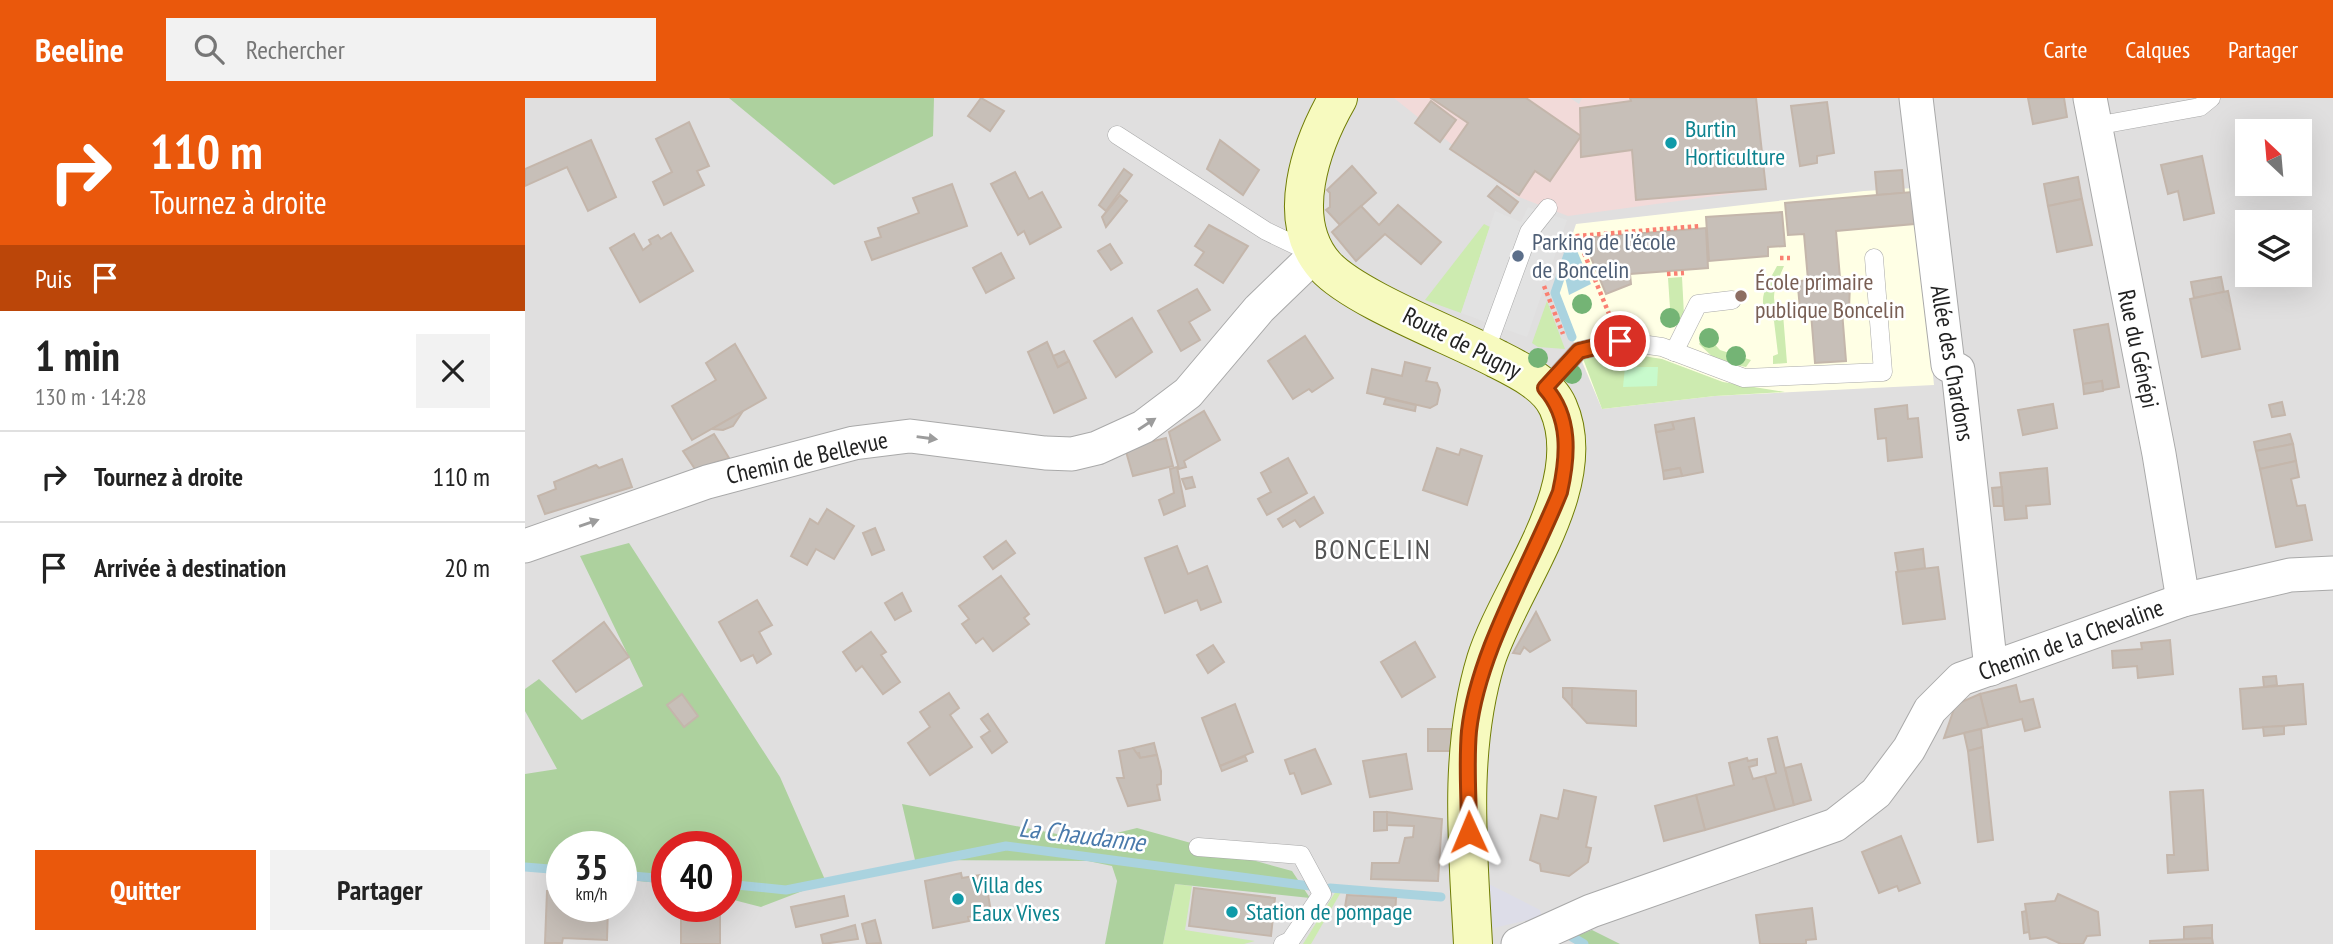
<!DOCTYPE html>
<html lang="fr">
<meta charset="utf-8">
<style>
body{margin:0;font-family:"PT Sans Narrow",sans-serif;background:#f2f2f2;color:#222;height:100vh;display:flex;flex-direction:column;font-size:26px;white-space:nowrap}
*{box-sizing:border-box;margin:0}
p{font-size:23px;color:#767676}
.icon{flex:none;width:38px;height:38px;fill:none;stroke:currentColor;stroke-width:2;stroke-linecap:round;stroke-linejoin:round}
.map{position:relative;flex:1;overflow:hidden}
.side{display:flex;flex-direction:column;background:#fff;width:525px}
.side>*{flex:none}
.hud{background:#ea580c;color:#fff;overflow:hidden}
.needle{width:46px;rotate:334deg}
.controls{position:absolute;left:1710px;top:21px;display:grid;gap:14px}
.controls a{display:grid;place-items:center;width:77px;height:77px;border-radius:0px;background:#fff;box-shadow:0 7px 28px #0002;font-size:35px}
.speed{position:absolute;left:21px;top:733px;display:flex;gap:14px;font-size:35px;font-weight:700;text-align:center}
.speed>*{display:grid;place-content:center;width:91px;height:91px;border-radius:50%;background:#fff;box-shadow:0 7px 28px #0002;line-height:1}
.speed small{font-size:18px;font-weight:400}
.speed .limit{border:10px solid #d22;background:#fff;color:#111}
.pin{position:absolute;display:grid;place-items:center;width:60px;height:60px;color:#fff;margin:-30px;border:4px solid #fff;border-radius:50%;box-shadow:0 2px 7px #0007}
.me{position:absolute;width:77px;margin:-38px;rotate:359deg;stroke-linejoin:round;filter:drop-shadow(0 0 5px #0008)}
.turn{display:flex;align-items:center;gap:24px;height:147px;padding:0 35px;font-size:32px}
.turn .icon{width:91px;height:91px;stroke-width:2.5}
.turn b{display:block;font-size:49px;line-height:60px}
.then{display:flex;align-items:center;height:66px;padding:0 35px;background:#0003;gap:14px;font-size:26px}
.round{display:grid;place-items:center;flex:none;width:74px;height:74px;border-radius:0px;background:#f2f2f2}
.overview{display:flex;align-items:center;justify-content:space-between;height:119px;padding:0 35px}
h1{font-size:42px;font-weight:800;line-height:52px}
.cta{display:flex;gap:14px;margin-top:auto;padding:14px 35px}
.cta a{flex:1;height:80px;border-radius:0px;background:#ea580c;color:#fff;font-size:28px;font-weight:800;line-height:80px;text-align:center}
.cta a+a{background:#f2f2f2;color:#222}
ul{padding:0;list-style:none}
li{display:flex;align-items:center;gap:21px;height:91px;padding:0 35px;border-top:2px solid #e0e0e0}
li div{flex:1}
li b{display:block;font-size:26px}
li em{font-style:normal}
header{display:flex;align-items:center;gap:42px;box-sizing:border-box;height:98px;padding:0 35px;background:#ea580c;color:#fff}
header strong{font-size:33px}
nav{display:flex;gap:38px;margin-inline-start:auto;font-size:24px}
.search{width:490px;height:63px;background:#f2f2f2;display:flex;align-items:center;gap:18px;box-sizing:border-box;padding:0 24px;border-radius:0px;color:#767676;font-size:26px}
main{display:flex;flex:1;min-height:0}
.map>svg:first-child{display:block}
.residential{fill:#e0dfdf;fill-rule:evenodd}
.commercial{fill:#f2dad9}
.education{fill:#ffffe5}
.grass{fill:#cdebb0}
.forest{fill:#add19e}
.park{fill:#c8facc}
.parking{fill:#e2e2e2}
.plaza{fill:#dddde8}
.water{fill:#aad3df}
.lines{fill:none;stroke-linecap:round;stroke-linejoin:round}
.stream{stroke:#aad3df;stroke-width:9}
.building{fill:#c7bfb8;stroke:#c4b6ab;stroke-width:2}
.lane-casing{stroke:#a9a9a9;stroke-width:19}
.street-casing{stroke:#a9a9a9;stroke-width:35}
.secondary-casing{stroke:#707d05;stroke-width:40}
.path{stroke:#fa8072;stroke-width:4.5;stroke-dasharray:3.5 3.5;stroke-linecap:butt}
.lane{stroke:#fff;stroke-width:18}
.street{stroke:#fff;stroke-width:33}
.secondary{stroke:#f7fabf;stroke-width:38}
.tree{fill:#74b475}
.oneway{fill:#9c9c9c}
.route-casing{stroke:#983908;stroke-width:18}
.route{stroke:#ea580c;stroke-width:12}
.culture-dot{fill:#0f9aa8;stroke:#fff;stroke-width:2.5}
.service-dot{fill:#5c6f8a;stroke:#fff;stroke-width:2.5}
.education-dot{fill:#8d6e63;stroke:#fff;stroke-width:2.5}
.labels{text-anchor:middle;stroke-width:5;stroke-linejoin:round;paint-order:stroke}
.culture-label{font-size:24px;fill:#0d838f;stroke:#fff;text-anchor:start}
.service-label{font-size:24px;fill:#4e5e75;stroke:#fff;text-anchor:start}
.education-label{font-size:24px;fill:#785e54;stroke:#fff;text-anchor:start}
.street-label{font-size:24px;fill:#222;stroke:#fff}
.water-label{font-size:26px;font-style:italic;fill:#4a7aab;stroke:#fff}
.quarter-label{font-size:28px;letter-spacing:2px;fill:#555;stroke:#fff}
</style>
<header>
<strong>Beeline</strong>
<div class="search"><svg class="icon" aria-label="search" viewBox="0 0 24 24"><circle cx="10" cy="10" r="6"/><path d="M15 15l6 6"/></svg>Rechercher</div>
<nav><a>Carte</a><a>Calques</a><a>Partager</a></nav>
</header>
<main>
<section class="side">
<div class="hud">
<div class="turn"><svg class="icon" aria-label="right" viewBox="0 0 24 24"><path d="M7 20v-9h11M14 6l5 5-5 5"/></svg><div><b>110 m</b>Tournez à droite</div></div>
<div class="then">Puis<svg class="icon" aria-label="arrive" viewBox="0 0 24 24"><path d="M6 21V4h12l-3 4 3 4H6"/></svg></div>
</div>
<div class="overview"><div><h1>1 min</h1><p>130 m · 14:28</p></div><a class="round"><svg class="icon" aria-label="close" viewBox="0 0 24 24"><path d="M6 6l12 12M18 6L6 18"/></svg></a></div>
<ul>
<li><svg class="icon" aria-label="right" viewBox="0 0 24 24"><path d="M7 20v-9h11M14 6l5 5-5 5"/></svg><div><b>Tournez à droite</b></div><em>110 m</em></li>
<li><svg class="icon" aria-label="arrive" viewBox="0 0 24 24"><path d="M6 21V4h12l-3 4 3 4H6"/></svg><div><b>Arrivée à destination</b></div><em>20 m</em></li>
</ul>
<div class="cta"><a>Quitter</a><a>Partager</a></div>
</section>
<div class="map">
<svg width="1808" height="846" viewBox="0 0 1808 846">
<rect width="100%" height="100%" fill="#f2efe9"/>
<!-- residential -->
<path class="residential" d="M0 0H1808V846H0ZM1722 33H1774V86H1722ZM1722 124H1774V177H1722ZM37 749H96V808H37ZM142 749H201V808H142Z"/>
<!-- commercial -->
<path class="commercial" d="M869 0H1045L1054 6 1057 0H1231L1241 91 1043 118 991 98Z"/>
<!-- education -->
<path class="education" d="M1389 90 1409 287 1190 298 1077 311 1028 195 1051 126 1339 93Z"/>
<!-- grass -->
<g class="grass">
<path d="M959 126 965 129 936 215 900 202Z"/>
<path d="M1252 168H1259C1252 185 1241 203 1258 216L1262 265 1248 266V258L1253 256 1249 223C1227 206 1243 186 1252 168Z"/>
<path d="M1157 179 1159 217 1152 226 1139 224 1136 220 1145 210 1143 180Z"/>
<path d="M1022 203 1040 251 1013 249 1007 245Z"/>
<path d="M1180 236 1195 252 1226 262 1221 269 1192 263 1174 246Z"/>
<path d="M1087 253 1137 261 1198 284 1260 294 1190 298 1077 311 1057 258Z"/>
<path d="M650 786 667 788 660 832 730 843 719 846H638Z"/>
<path d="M811 793 816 794 786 846H778Z"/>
</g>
<!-- forest -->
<g class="forest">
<path d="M204 0H409L408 38 309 87Z"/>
<path d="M104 445 255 679 301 784 236 809 201 800V749H142V786L96 781V749H37V775L0 771V676L32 671 0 613V591L14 581 57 622 118 588 55 458Z"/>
<path d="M377 706 563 742 612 730 767 773 785 800 650 786 638 846H580L592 783 587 768 563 763 390 762Z"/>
<path d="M1067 832 1095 846H1051L1043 841Z"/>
</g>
<!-- park -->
<path class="park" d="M1100 269H1133L1132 288 1098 289Z"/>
<!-- parking -->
<path class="parking" d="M1003 109 1042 122 1002 239 936 215 970 113 996 124Z"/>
<!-- plaza -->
<path class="plaza" d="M962 785 1015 812 1017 819 964 831Z"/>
<!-- water -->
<path class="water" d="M1050 148 1066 186 1044 197 1038 170 1045 151Z"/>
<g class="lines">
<!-- stream -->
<g class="stream">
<path d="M1047 239 1030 195 1048 142"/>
<path d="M0 769 37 772"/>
<path d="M96 777 142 781"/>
<path d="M201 786 261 792 481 748 785 788"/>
<path d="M805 790 916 799"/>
<path d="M1047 839 1059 846"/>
</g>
</g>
<!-- building -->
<g class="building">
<path d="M456 0 479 13 465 33 443 18Z"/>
<path d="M906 0H1001L1056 38 1025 83 1010 73 994 97 925 51 943 25Z"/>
<path d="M1105 0H1231L1241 91 1111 102 1107 52 1056 59 1055 10 1106 3Z"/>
<path d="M1503 0H1539L1542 19 1508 26Z"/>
<path d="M906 3 931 22 915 44 890 25Z"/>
<path d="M1302 4 1309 55 1292 58V65L1275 68 1266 8Z"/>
<path d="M164 24 184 68 172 73 179 87 139 107 128 84 147 74 131 41Z"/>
<path d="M66 42 91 99 63 113 42 69 0 88V71Z"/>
<path d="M695 42 734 72 718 97 682 71Z"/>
<path d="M1677 58 1689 115 1659 122 1653 93 1643 96 1636 67Z"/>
<path d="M827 68 851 95 815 127 801 112 805 109V95L802 92Z"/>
<path d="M599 71 607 77 581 113 574 107Z"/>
<path d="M1377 72 1379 95 1352 97 1350 74Z"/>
<path d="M490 74 504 101 517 94 536 129 505 146 499 133 493 137 466 86Z"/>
<path d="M1553 79 1557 101 1523 108 1519 86Z"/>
<path d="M427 86 442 128 347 162 340 144 356 139 353 130 394 115 388 100Z"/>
<path d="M972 88 993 104 985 115 963 98Z"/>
<path d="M1387 94 1389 126 1311 133 1315 180 1321 179 1325 184 1324 212 1317 213 1321 263 1290 265 1286 215 1275 211 1273 189 1276 183 1283 182 1279 136 1263 137 1260 105Z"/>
<path d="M595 97 602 103 581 129 577 119Z"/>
<path d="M1557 101 1567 147 1532 154 1523 108Z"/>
<path d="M873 107 916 144 896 166 860 136 831 163 807 134 836 108 854 127Z"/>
<path d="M1257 114 1260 148 1243 149V158L1184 163 1181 119Z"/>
<path d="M684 127 723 148 698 185 670 167 679 154 670 148Z"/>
<path d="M1181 130 1183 170 1105 176 1106 186 1081 196 1058 140Z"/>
<path d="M146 135 168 173 115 204 85 150 109 136 118 152 126 146 124 142 133 137 136 141Z"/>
<path d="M585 146 597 165 586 172 573 153Z"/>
<path d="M476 155 489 180 461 195 448 170Z"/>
<path d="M1696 179 1699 194 1669 200 1666 184Z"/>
<path d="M672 191 685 212 664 224 675 242 656 253 633 213Z"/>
<path d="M1703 193 1715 251 1677 259 1665 201Z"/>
<path d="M607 220 627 254 591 279 569 243Z"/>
<path d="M1583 226 1594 289 1578 292 1577 283 1558 286 1549 232Z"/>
<path d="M780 238 808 280 787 294 784 291 768 301 743 263Z"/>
<path d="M522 244 533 269 544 263 561 300 529 315 503 254Z"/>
<path d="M210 246 241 300 167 342 147 308 191 282 181 265Z"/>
<path d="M539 253 544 263 533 269 528 258Z"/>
<path d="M880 264 905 270 901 283 912 285 915 292 912 306 905 310 842 295 847 271 877 278Z"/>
<path d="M1577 283 1578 293 1559 296 1558 286Z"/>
<path d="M861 300 891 307 890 313 859 306Z"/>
<path d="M1757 304 1760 317 1747 319 1744 307Z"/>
<path d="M1528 306 1532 330 1498 337 1493 312Z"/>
<path d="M1382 307 1383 321 1393 320 1397 359 1363 363 1361 340 1353 341 1350 311Z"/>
<path d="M218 313 208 328 198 332 187 331Z"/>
<path d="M679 313 695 342 659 363 661 369 654 371 644 334Z"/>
<path d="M1169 320 1178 374 1157 378 1155 370 1138 373 1131 334 1149 331 1147 324Z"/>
<path d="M1147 324 1149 331 1131 334 1130 327Z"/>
<path d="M189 336 204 360 170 371 158 353Z"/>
<path d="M1765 336 1768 346 1731 353 1729 344Z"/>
<path d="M641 340 648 368 608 378 600 350Z"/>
<path d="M1768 346 1771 363 1735 371 1731 353Z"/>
<path d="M912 350 934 357 936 351 957 358 942 407 898 392Z"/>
<path d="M763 360 782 395 742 417 733 401 746 394 736 375Z"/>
<path d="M97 361 107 389 20 416 13 398 31 391 29 384 71 367 74 370Z"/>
<path d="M1771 363 1774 379 1766 381 1772 408 1780 407 1787 442 1751 449 1735 371Z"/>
<path d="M652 369 660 408 639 417 634 402 649 395 645 371Z"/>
<path d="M1155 370 1157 378 1139 381 1138 373Z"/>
<path d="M1522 370 1525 406 1501 408 1502 420 1480 422 1475 375Z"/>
<path d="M667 379 670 389 661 391 657 381Z"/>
<path d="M1477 389 1478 408H1469L1467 390Z"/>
<path d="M789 399 798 415 775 429 770 422 758 429 753 421Z"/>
<path d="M302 411 329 428 309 461 291 451 282 467 266 458 285 421 293 426Z"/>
<path d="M350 430 359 452 347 457 338 435Z"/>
<path d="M481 443 490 455 468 471 459 459Z"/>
<path d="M652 448 663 476 682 468 696 504 676 512 672 502 640 515 620 460Z"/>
<path d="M1398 451 1400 470 1373 474 1370 455Z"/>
<path d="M1413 469 1420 521 1378 526 1371 474Z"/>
<path d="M476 478 504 516 499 520 504 526 468 553 458 540 451 545 437 526 444 521 434 508Z"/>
<path d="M377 495 386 513 370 522 360 505Z"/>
<path d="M232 502 247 527 234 534 246 556 232 565 228 557 216 563 194 524Z"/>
<path d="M1011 514 1025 542 1005 554 999 549 995 556 988 555Z"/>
<path d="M79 524 104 559 51 594 28 563Z"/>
<path d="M346 534 361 554 356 557 375 584 358 596 337 568 331 573 318 554Z"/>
<path d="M1645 542 1648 576 1613 580 1612 568 1588 570 1587 553 1617 551 1616 545Z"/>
<path d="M890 544 910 579 877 599 856 564Z"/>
<path d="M688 547 699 564 683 575 672 557Z"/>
<path d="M1751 578 1752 587 1739 589 1738 579Z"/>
<path d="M1778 586 1781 626 1718 631 1715 591Z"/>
<path d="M1491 587 1495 604 1508 601 1515 629 1500 633 1497 621 1463 629 1455 596Z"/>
<path d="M1038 590H1047V609L1038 599Z"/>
<path d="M1047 590 1111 593V628L1062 625 1047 609Z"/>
<path d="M424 595 434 610 425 617 447 649 405 677 383 645 405 629 395 614Z"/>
<path d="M157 596 173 618 159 629 142 607Z"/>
<path d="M1455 596 1463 629 1419 640 1429 611 1434 605Z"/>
<path d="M710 606 728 654 695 668 677 620Z"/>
<path d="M463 616 482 644 467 655 456 639 465 633 456 621Z"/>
<path d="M1759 628V636L1739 638 1738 629Z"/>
<path d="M903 631H926L927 653H903Z"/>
<path d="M1456 631 1458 649 1443 653 1439 635Z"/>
<path d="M1252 639 1269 707 1250 712 1240 678 1251 675 1243 641Z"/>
<path d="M629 645 632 657 615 660 614 655 610 656 608 650Z"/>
<path d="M1458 649 1468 742 1453 744 1443 653Z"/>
<path d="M608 650 615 660 632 657 636 673V686L632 687 635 702 603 708 592 680H599L594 653Z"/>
<path d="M790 651 806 686 777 696 769 675 765 676 760 662Z"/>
<path d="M881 656 887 691 845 699 838 663Z"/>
<path d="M720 658 722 663 697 673 695 668Z"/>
<path d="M1222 660 1223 663 1232 661V667L1224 669 1228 681 1240 678 1250 712 1180 732 1171 697 1209 687 1204 665Z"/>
<path d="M1276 666 1286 702 1269 707 1260 670Z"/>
<path d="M1039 692 1071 699 1061 749 1066 750 1063 764 1044 778 1016 773 1015 766 1005 762 1016 717 1033 721Z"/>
<path d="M1678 692 1683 772 1643 775 1642 757H1649L1645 694Z"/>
<path d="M1171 697 1180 732 1139 743 1130 708Z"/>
<path d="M849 714H862V732L849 733Z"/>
<path d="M862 714 917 721 913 783 846 781 847 765H874L880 740 888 739 889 728 862 727Z"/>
<path d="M1376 738 1395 785 1374 793 1372 788 1354 795 1337 754Z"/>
<path d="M436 775 437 780 455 777 461 784 465 808 460 816 443 819 444 823 408 830 400 783Z"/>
<path d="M669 790 750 800 746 838 664 828Z"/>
<path d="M22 793 37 794V808H83L82 842 38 840 37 845H20Z"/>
<path d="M1533 796 1573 814 1575 837 1562 838 1558 846H1536L1521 839 1505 841 1500 806 1530 803Z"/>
<path d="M822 797 871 800 870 819 819 815Z"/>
<path d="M319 798 323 818 271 829 266 809Z"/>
<path d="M1287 810 1291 841 1281 842V846H1235L1231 817Z"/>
<path d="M1501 813 1504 834 1499 835 1497 814Z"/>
<path d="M156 816 195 817V846H156Z"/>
<path d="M350 822 356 845 342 846 337 826Z"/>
<path d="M330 827 333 841 298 846 296 837Z"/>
<path d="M1687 827V840L1659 841V829Z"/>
<path d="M1687 840 1688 846H1625V843Z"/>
</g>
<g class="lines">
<defs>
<g id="lane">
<path d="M1570 28 1675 9 1686 0"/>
<path d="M592 37 741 133 787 155"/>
<path d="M960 254 1004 134 1023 110"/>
<path d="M1149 254 1173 206 1207 202"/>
<path d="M1020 290 1054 253 1095 243 1137 249 1219 280 1358 274 1349 160"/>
<path d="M673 749 776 757 797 796 765 843 758 846"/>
</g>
<g id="street">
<path d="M1391 0 1423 267 1433 272 1466 571"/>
<path d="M1565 0 1634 356 1658 502"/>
<path d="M0 448 182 384 329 345 385 338 520 355 547 356 572 350 618 329 663 295 734 211 791 156"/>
<path d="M993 846 1066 813 1310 727 1351 695 1384 651 1405 612 1436 581 1658 502 1765 477 1808 475"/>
</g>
<path id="secondary" d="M813 0C786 47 759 122 800 168 830 201 929 238 972 261 994 272 1023 286 1033 309 1068 388 984 489 961 562 933 654 943 751 948 846"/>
</defs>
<!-- lane casing -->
<use href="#lane" class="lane-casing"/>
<!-- street casing -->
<use href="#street" class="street-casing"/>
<!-- secondary casing -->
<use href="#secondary" class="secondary-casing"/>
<!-- path -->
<g class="path">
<path d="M1255 160H1265"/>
<path d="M1142 176 1159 175"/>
<path d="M1019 188 1038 236"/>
<path d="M1087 223 1052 138 1175 128"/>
</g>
<!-- lane -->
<use href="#lane" class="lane"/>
<!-- street -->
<use href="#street" class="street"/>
<!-- secondary -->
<use href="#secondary" class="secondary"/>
</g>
<!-- trees -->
<g class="tree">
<circle cx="1057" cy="206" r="10"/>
<circle cx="1145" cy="220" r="10"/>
<circle cx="1184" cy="240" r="10"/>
<circle cx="1211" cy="258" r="10"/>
<circle cx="1013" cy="260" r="10"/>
<circle cx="1047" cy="276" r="10"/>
</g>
<!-- one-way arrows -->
<defs><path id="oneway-solid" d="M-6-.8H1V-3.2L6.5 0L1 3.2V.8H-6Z" transform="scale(1.75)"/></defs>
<g class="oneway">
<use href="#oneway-solid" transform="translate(622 326) rotate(-33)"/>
<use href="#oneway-solid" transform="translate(402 340) rotate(8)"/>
<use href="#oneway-solid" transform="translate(64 425) rotate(-19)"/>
</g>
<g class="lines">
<defs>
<path id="route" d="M944 734C944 700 941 666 944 633 953 553 1005 469 1035 394 1043 358 1046 319 1020 290L1054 253 1095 243"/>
</defs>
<!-- route casing -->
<use href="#route" class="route-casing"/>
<!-- route -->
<use href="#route" class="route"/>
</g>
<!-- markers -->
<g class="culture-dot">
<circle cx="1146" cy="45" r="7"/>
<circle cx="433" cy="801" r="7"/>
<circle cx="707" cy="814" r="7"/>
</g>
<circle class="service-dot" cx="993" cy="158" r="7"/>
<circle class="education-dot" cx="1216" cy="198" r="7"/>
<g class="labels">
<!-- culture labels -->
<g class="culture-label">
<text x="1160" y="39">Burtin<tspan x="1160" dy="28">Horticulture</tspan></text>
<text x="447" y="795">Villa des<tspan x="447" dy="28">Eaux Vives</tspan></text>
<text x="721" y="822">Station de pompage</text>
</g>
<!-- service labels -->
<g class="service-label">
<text x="1007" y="152">Parking de l'école<tspan x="1007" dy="28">de Boncelin</tspan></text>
</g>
<!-- education labels -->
<g class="education-label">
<text x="1230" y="192">École primaire<tspan x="1230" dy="28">publique Boncelin</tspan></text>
</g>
<!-- street labels -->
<g class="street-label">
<text transform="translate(937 245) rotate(27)" y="8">Route de Pugny</text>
<text transform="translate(1613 251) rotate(78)" y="8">Rue du Génépi</text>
<text transform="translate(1427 265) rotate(80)" y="8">Allée des Chardons</text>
<text transform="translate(282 360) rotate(-13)" y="8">Chemin de Bellevue</text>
<text transform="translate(1546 542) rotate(-20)" y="8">Chemin de la Chevaline</text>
</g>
<!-- water labels -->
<g class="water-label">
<text transform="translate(557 737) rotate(7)" y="9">La Chaudanne</text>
</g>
<!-- quarter labels -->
<g class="quarter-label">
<text x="848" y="461">BONCELIN</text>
</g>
</g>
</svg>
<div class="controls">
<a><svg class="needle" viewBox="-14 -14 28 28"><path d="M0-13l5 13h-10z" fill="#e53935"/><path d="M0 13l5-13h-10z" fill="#767676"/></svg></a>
<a><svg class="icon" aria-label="layers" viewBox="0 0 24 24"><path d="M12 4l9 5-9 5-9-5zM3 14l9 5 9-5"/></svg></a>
</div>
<div class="speed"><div>35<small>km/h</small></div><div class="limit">40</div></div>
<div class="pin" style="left:1095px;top:243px;background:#d93025"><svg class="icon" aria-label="arrive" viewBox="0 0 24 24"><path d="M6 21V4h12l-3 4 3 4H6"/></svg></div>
<svg class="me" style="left:944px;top:734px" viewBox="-20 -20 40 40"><path d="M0-17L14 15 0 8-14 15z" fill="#ea580c" stroke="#fff" stroke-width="4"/></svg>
</div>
</main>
